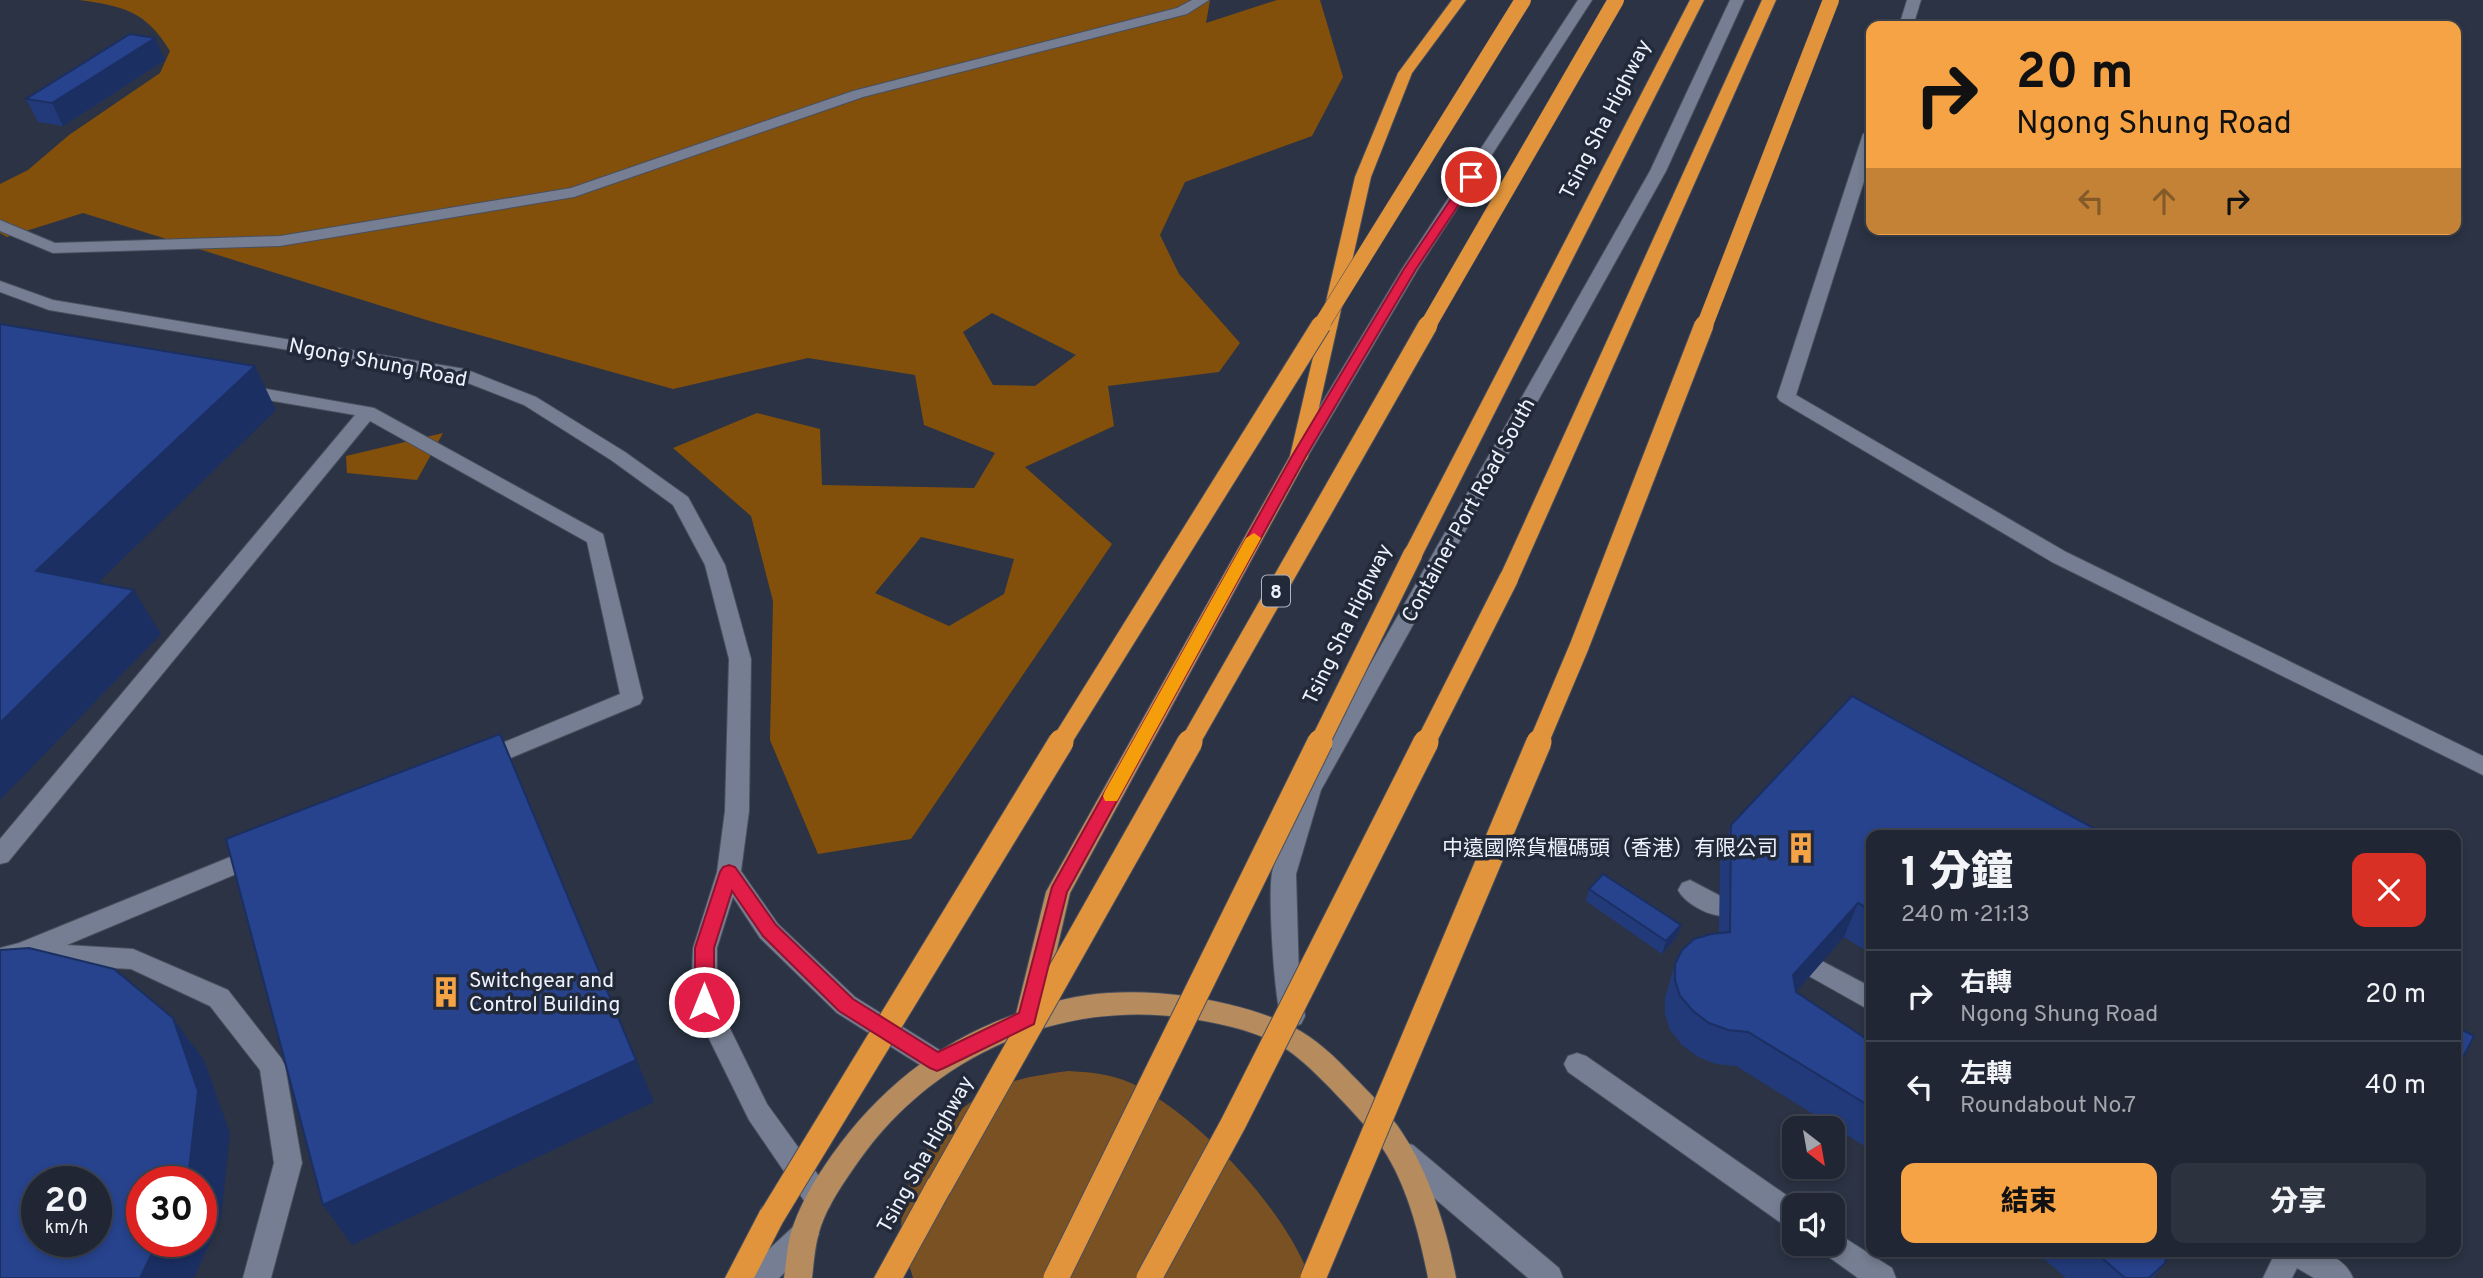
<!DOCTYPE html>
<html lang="zh-TW">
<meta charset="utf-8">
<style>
body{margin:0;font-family:Overpass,"Noto Sans TC",sans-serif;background:#2d323f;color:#f1f3f6;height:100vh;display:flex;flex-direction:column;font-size:26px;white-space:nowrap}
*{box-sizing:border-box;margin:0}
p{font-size:23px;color:#a2a5ac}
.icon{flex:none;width:38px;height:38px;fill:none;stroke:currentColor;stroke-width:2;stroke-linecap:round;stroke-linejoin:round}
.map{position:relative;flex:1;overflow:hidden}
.side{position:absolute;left:1866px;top:830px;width:595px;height:427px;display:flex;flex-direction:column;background:#202633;border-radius:14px;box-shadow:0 4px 10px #0003,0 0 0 2px #3d434e}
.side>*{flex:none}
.hud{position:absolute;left:1866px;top:21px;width:595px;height:214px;border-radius:14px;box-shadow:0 4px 10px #0003,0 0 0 2px #3d434e;background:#f5a345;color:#111;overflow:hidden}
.needle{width:46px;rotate:149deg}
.buttons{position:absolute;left:1782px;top:1116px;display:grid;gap:14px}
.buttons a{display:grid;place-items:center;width:63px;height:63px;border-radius:14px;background:#202633;box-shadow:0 4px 10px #0003,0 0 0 2px #3d434e;font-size:35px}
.speed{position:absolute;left:21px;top:1166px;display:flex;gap:14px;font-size:35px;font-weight:700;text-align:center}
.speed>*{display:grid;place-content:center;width:91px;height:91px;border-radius:50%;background:#202633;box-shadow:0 4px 10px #0003,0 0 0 2px #3d434e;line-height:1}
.speed small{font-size:18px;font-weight:400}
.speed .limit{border:10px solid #d22;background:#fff;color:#111}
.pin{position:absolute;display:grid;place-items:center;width:60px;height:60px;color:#fff;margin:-30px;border:4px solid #fff;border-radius:50%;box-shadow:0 2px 7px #0007}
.me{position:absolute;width:77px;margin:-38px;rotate:0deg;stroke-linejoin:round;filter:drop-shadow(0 0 5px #0008)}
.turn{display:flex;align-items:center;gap:24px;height:147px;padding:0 35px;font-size:32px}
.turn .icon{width:91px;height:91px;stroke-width:2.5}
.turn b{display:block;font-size:49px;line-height:60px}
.lanes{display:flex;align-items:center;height:66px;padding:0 35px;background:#0003;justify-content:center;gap:35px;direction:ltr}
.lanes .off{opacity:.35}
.round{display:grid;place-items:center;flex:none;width:74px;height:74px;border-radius:14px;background:#2d323f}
.summary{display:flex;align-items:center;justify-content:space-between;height:119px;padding:0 35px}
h1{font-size:42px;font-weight:800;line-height:52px}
.cta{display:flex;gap:14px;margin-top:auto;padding:14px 35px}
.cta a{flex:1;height:80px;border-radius:14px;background:#f5a345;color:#111;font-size:28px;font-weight:800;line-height:80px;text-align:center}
.cta a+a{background:#2d323f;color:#f1f3f6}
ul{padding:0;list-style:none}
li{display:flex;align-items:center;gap:21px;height:91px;padding:0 35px;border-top:2px solid #3d434e}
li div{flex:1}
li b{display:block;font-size:26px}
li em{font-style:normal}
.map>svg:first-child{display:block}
.green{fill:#7a5123}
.forest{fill:#83500c;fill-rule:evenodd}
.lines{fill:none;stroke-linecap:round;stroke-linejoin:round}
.minor-casing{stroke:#484f5d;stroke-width:2}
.major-casing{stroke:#484f5d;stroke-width:2}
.highway-casing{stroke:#484f5d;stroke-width:2}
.minor{fill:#757e92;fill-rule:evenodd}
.major{fill:#b68b5e;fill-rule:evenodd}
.highway{fill:#e1943b;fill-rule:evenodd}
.highway-bridge-far2-casing{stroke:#484f5d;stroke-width:17;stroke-linecap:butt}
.highway-bridge-far1-casing{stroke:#484f5d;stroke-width:21;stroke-linecap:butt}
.highway-bridge-casing{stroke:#484f5d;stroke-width:27;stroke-linecap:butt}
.highway-bridge-far2{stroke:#e1943b;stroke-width:16}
.highway-bridge-far1{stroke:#e1943b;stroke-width:19}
.highway-bridge{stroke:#e1943b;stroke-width:25}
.wall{fill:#223a79}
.shaded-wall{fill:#1b2f63}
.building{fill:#27438d;stroke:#1b2f63;stroke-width:2;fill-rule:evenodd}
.route{fill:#e11d48;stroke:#92132f;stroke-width:2}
.slow{fill:#f59e0b}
.labels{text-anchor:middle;stroke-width:7;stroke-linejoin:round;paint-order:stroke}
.shield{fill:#222939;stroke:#b0b6c2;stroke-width:2}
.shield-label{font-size:19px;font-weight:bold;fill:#edf2fd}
.street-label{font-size:21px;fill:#edf2fd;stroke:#222939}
.poi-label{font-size:21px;fill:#edf2fd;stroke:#222939;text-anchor:end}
</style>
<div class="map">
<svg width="2483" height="1278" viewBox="0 0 2483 1278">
<rect width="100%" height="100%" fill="#2b3344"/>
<!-- green -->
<path class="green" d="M1068 1071C1089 1072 1111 1074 1131 1083 1196 1113 1286 1210 1310 1278H913C910 1266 904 1254 902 1242 895 1176 944 1107 1004 1084 1025 1077 1046 1074 1068 1071Z"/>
<!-- forest -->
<g class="forest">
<path d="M79 0H1210L1206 23 1277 0H1320L1343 77 1312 136 1185 182 1160 235 1179 274 1240 343 1219 372 1108 386 1114 426 1025 467 1112 544 911 839 818 854 770 740 773 601 751 516 673 448 757 413 820 429 822 485 974 488 995 453 924 425 915 375 808 358 673 389 433 322 83 213 7 237 0 233V184L28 170 69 135 160 73 170 51C146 11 123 6 79 0ZM992 313 1076 355 1035 386 993 385 963 332ZM921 537 1014 559 1004 594 949 626 875 593Z"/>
<path d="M443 433 417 480 347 473 346 456Z"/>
</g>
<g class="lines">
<defs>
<g id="minor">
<path d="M1192 0H1209L1187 14 863 97 574 197 280 246 53 253 0 231V220L55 243 280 236 571 188 853 91 1177 8Z"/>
<path d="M1578 0H1592L1418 269 1308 456 1306 460H1292L1290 456 1402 269Z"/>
<path d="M1730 0H1744L1666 171 1321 790 1296 874 1299 977 1305 1016 1301 1024 1292 1027 1283 1024C1274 1004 1268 896 1272 873 1277 845 1290 817 1299 790L1650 171Z"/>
<path d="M1907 0H1921L1913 26H1899Z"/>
<path d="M1871 130V159L1796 395 2066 552 2483 756V775L2052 562 1780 401 1777 397 1863 134Z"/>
<path d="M0 281 53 300 465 369 536 397 625 452 688 497 725 565 751 659 749 811 741 871 778 924 855 997 946 1054 950 1062 946 1070 937 1073 928 1070 837 1013 760 938 733 897 717 948V1002L767 1104 829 1190 833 1199 829 1208 819 1212 809 1208 749 1120 691 1002 693 948 717 872 725 811 729 659 705 565 673 505 611 460 524 405 455 378 49 310 0 292Z"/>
<path d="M244 385 374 408 603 534 643 698 640 704 489 767 481 769 473 767 470 761 473 755 620 694 587 542 370 421 8 862 0 864V839L355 415 238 395 235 391 238 387Z"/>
<path d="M257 846 265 848 269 855 265 862 67 945 133 949 228 990 281 1058 285 1066 302 1163 271 1278H243L274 1163 260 1070 210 1006 131 969 22 963 0 968V948L19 943Z"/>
<path d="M1690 880 1730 901 1733 908 1730 915C1714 920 1685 904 1678 890L1682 883Z"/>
<path d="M1816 958 1871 987V1011L1807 975 1804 968 1807 961Z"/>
<path d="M1577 1053 1586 1056 1802 1206H1794V1229L1784 1225 1568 1072 1564 1064 1568 1056Z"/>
<path d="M1403 1142 1413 1145 1559 1268 1563 1278H1528L1393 1163 1389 1154 1393 1145Z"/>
<path d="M805 1221 815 1225 819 1234 815 1243 779 1278H745L749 1268 795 1225Z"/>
<path d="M1832 1230 1892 1268 1896 1278H1858L1822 1252 1819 1244H1832Z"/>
<path d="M2276 1251C2304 1251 2340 1247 2353 1278H2314L2297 1268 2292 1278H2263Z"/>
</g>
<path id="major" d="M1299 450 1308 456 1070 893 1044 1005C1089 990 1140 990 1186 996 1222 1002 1260 1010 1293 1027 1315 1038 1334 1056 1351 1074 1369 1092 1389 1112 1403 1134 1430 1175 1447 1230 1456 1278H1428C1420 1236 1407 1185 1383 1149 1368 1127 1349 1108 1331 1089 1314 1072 1296 1053 1274 1042 1248 1029 1217 1023 1188 1018 1059 999 932 1056 858 1162 844 1182 829 1203 821 1226 815 1243 814 1261 812 1278H784C786 1264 787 1249 790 1236 798 1207 815 1179 832 1155 879 1089 939 1041 1016 1014L1046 892 1290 456Z"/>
<g id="highway">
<path d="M1452 0H1466L1412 73 1371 177 1308 456 1306 460H1292L1290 456 1355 177 1398 73Z"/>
<path d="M1690 0H1704L1423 554 1420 559H1406L1403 554Z"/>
<path d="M1762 0H1776L1519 578 1516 583H1502L1499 578Z"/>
<path d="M940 1172 950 1176 954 1185 903 1278H874L930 1176Z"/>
<path d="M772 1203 782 1207 786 1216 754 1278H725L762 1207Z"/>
</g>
</defs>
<!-- minor casing -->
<use href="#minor" class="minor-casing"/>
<!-- major casing -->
<use href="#major" class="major-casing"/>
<!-- highway casing -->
<use href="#highway" class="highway-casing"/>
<!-- minor -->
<use href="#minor" class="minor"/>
<!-- major -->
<use href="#major" class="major"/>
<!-- highway -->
<use href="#highway" class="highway"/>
<defs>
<g id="highway-bridge-far2">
<path d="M1320 327 1523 0"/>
<path d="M1427 327 1616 0"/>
<path d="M1704 327 1831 0"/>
</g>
<g id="highway-bridge-far1">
<path d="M1060 744 1321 325"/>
<path d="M1189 744 1428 325"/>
<path d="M1319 744 1413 554"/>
<path d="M1425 744 1509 578"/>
<path d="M1538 744 1579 647 1704 325"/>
</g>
<g id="highway-bridge">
<path d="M940 1185 1190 742"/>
<path d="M772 1216 1061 742"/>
<path d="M1056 1278 1320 742"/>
<path d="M1149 1278 1233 1124 1426 742"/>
<path d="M1313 1278 1539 742"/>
</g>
</defs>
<!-- highway-bridge-far2 casing -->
<use href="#highway-bridge-far2" class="highway-bridge-far2-casing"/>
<!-- highway-bridge-far1 casing -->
<use href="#highway-bridge-far1" class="highway-bridge-far1-casing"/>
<!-- highway-bridge casing -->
<use href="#highway-bridge" class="highway-bridge-casing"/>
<!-- highway-bridge-far2 -->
<use href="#highway-bridge-far2" class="highway-bridge-far2"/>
<!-- highway-bridge-far1 -->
<use href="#highway-bridge-far1" class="highway-bridge-far1"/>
<!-- highway-bridge -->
<use href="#highway-bridge" class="highway-bridge"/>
</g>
<!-- wall -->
<g class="wall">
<path d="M165 60 63 126 38 122 26 99Z"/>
<path d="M1731 825 1871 835V954L1844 937 1796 992 1871 1042V1150L1736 1066 1716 1064 1698 1057 1682 1045 1670 1030 1665 1014V998L1675 964 1719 933 1720 861Z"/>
<path d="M1589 889 1681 925 1677 937 1662 954 1586 901Z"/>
<path d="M2035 1251H2168L2165 1263 2153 1278H2066Z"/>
</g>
<!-- shaded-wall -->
<g class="shaded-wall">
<path d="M155 38 165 60 63 126 52 103Z"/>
<path d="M255 366 276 410 65 615 36 571Z"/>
<path d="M134 590 161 634 0 800V723Z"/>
<path d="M500 734 654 1102 352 1245 323 1205Z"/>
<path d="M1858 903 1844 937 1780 1010 1793 975Z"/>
<path d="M1681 925 1677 937 1662 954 1666 941Z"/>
<path d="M173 1018 204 1060 230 1133 221 1218 194 1278H140L158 1241H201V1181H186Z"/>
</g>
<!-- building -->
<g class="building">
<path d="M130 34 155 38 52 103 26 99Z"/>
<path d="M0 324 255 366 36 571 134 590 0 723Z"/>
<path d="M1852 696 2106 835H1871V910L1858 903 1793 975 1796 992 1871 1042V1107L1748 1032 1728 1030 1709 1023 1693 1011 1680 996 1675 980V964L1682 950 1694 939 1711 934 1730 932 1731 825Z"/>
<path d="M500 734 636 1060 323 1205 226 839Z"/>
<path d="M1603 874 1681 925 1666 941 1589 889Z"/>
<path d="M29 948 114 969 173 1018 198 1091 188 1178 186 1181H142V1241H158L140 1278H0V950ZM37 1181H96V1241H37Z"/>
<path d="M2455 1026 2474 1036 2455 1073Z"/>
<path d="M2094 1251H2168L2165 1263 2149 1278H2125Z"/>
</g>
<!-- route -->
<path class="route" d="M1467 175 1477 177 1416 269 1306 456 1067 892 1034 1024 944 1068 937 1071 930 1068 839 1011 763 936 732 891 714 948V1002L711 1007 704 1010 698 1007 695 1002V948L720 872 723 867 729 865 735 867 776 925 853 999 938 1052 1019 1013 1052 887 1292 456 1404 269Z"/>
<!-- slow -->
<path class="slow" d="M1254 533 1261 538 1117 801H1105L1103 796 1105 791 1246 538Z"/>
<!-- icons -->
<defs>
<symbol id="building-bare" viewBox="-9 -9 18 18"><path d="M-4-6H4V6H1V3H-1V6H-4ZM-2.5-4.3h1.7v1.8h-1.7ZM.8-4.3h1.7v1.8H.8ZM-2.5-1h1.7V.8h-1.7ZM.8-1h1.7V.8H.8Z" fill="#f5a345" stroke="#222939" stroke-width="2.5" paint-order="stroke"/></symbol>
</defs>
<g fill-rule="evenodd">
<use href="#building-bare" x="1779" y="826" width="44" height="44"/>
<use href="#building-bare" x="424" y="970" width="44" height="44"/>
</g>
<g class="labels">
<!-- shield labels -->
<rect class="shield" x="1262" y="575.5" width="28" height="31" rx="5"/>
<g class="shield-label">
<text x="1276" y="598">8</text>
</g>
<!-- street labels -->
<g class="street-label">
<text transform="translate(1605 119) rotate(-63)" y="7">Tsing Sha Highway</text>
<text transform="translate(378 362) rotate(11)" y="7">Ngong Shung Road</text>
<text transform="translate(1468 510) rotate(-61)" y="7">Container Port Road South</text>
<text transform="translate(1347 624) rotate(-64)" y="7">Tsing Sha Highway</text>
<text transform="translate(925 1154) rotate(-61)" y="7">Tsing Sha Highway</text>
</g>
<!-- poi labels -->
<g class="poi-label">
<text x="1778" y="855">中遠國際貨櫃碼頭（香港）有限公司</text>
<text x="469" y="987" text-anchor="start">Switchgear and<tspan x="469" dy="24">Control Building</tspan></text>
</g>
</g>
</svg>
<div class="buttons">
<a><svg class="needle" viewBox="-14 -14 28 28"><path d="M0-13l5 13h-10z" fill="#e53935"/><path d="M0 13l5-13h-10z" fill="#a2a5ac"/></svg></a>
<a><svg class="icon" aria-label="sound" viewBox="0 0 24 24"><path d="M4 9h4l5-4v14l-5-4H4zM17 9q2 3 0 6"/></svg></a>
</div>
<div class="speed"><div>20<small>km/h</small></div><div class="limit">30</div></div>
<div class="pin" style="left:1471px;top:177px;background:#d93025"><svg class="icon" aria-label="arrive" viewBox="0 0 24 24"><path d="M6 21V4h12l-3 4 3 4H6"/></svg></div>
<svg class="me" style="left:704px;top:1002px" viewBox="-20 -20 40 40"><circle r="17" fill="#e11d48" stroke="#fff" stroke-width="3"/><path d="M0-11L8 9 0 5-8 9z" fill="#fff"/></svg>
<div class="hud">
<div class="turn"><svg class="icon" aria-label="right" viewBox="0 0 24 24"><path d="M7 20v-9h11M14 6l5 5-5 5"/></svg><div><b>20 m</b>Ngong Shung Road</div></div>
<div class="lanes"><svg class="icon off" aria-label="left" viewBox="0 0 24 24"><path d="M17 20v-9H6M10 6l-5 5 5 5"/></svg><svg class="icon off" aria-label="ahead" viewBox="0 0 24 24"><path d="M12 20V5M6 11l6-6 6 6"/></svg><svg class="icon" aria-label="right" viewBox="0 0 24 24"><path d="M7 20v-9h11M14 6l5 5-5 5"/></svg></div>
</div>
<section class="side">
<div class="summary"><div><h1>1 分鐘</h1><p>240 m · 21:13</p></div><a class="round" style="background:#d93025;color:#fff"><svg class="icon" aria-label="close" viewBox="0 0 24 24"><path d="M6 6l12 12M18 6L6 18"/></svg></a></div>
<ul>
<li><svg class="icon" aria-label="right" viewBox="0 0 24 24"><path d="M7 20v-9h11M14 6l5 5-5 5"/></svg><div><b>右轉</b><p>Ngong Shung Road</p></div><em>20 m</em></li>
<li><svg class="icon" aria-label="left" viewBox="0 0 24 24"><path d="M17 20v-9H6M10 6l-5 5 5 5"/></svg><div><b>左轉</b><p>Roundabout No.7</p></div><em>40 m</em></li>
</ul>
<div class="cta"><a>結束</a><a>分享</a></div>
</section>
</div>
